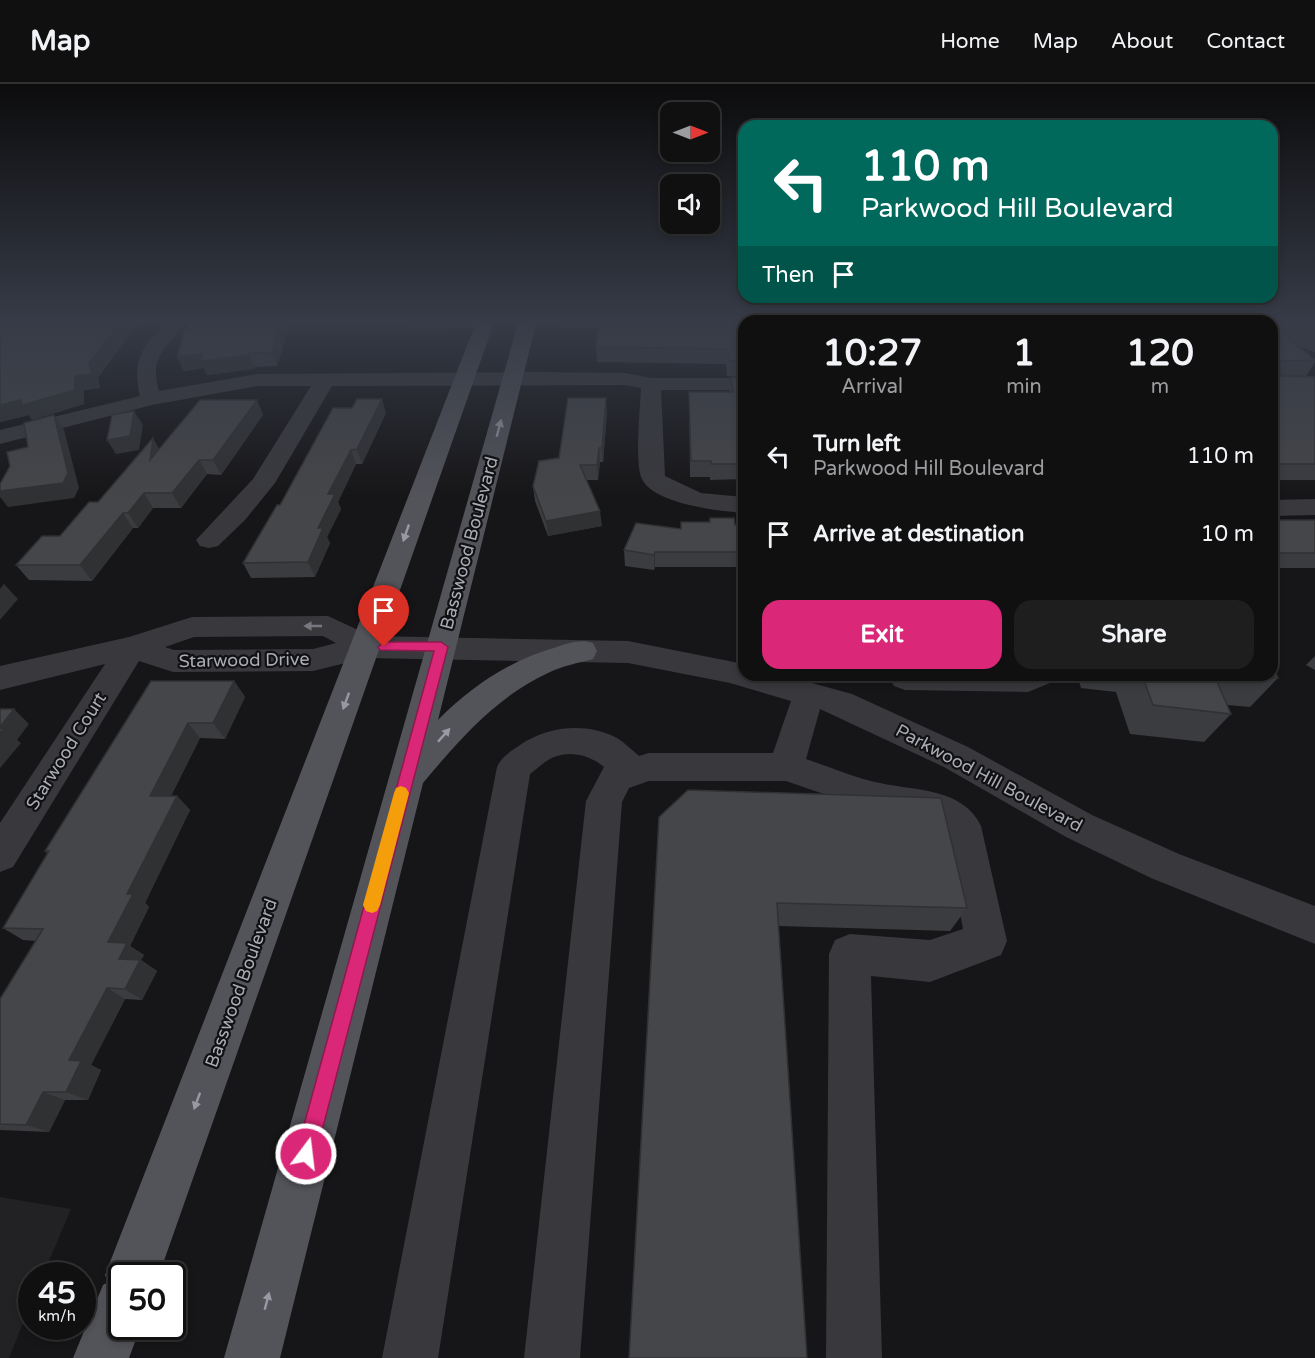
<!DOCTYPE html>
<style>
body{margin:0;font-family:"Varela Round",sans-serif;background:#1e1e1f;color:#f1f3f6;height:100vh;display:flex;flex-direction:column;font-size:22px;white-space:nowrap}
*{box-sizing:border-box;margin:0}
p{font-size:20px;color:#9c9d9f}
.icon{flex:none;width:33px;height:33px;fill:none;stroke:currentColor;stroke-width:2;stroke-linecap:round;stroke-linejoin:round}
.map{position:relative;flex:1;overflow:hidden}
.panel{position:absolute;left:738px;top:231px;width:540px;height:366px;display:flex;flex-direction:column;background:#101011;border-radius:18px;box-shadow:0 3px 9px #0003,0 0 0 2px #303031}
.panel>*{flex:none}
.guide{position:absolute;left:738px;top:36px;width:540px;height:183px;border-radius:18px;box-shadow:0 3px 9px #0003,0 0 0 2px #303031;background:#00695c;color:#fff;overflow:hidden}
.needle{width:39px;rotate:90deg}
.tools{position:absolute;left:660px;top:18px;display:grid;gap:12px}
.tools a{display:grid;place-items:center;width:60px;height:60px;border-radius:12px;background:#101011;box-shadow:0 3px 9px #0003,0 0 0 2px #303031;font-size:30px}
.speed{position:absolute;left:18px;top:1178px;display:flex;gap:12px;font-size:30px;font-weight:700;text-align:center}
.speed>*{display:grid;place-content:center;width:78px;height:78px;border-radius:50%;background:#101011;box-shadow:0 3px 9px #0003,0 0 0 2px #303031;line-height:1}
.speed small{font-size:15px;font-weight:400}
.speed .limit{border:3px solid #111;border-radius:9px;background:#fff;color:#111}
.pin{position:absolute;display:grid;place-items:center;width:51px;height:51px;color:#fff;margin:-62px -26px;border-radius:50% 50% 50% 0;rotate:-45deg;box-shadow:0 0 6px #0007}
.pin .icon{rotate:45deg}
.me{position:absolute;width:66px;margin:-33px;rotate:15deg;stroke-linejoin:round;filter:drop-shadow(0 0 4px #0008)}
.turn{display:flex;align-items:center;gap:21px;height:126px;padding:0 24px;font-size:27px}
.turn .icon{width:78px;height:78px;stroke-width:2.5}
.turn b{display:block;font-size:42px;line-height:51px}
.then{display:flex;align-items:center;height:57px;padding:0 24px;background:#0003;gap:12px;font-size:22px}
.eta{display:flex;justify-content:space-evenly;align-items:center;height:102px;text-align:center}
.eta b{font-size:36px;font-weight:700;line-height:42px}
.cta{display:flex;gap:12px;margin-top:auto;padding:12px 24px}
.cta a{flex:1;height:69px;border-radius:18px;background:#db2777;color:#fff;font-size:24px;font-weight:700;line-height:69px;text-align:center}
.cta a+a{background:#1e1e1f;color:#f1f3f6}
ul{padding:0;list-style:none}
li{display:flex;align-items:center;gap:18px;height:78px;padding:0 24px}
li div{flex:1}
li b{display:block;font-size:22px}
li em{font-style:normal}
header{display:flex;align-items:center;gap:36px;box-sizing:border-box;height:84px;padding:0 30px;background:#101011;border-bottom:2px solid #303031}
header strong{font-size:28px}
nav{display:flex;gap:33px;margin-inline-start:auto;font-size:21px}
.map>svg:first-child{display:block}
.built{fill:#222224}
.lines{fill:none;stroke-linecap:round;stroke-linejoin:round}
.minor{fill:#39393d;fill-rule:evenodd}
.major{fill:#53545a;fill-rule:evenodd}
.wall{fill:#3b3c3f}
.shaded-wall{fill:#303133}
.building{fill:#454649;stroke:#303133;stroke-width:1.5}
.oneway{fill:#989aa3}
.oneway2{fill:#77787f}
.route{fill:#db2777;stroke:#8e194d;stroke-width:1.5}
.slow{fill:#f59e0b}
.labels{text-anchor:middle;stroke-width:4.5;stroke-linejoin:round;paint-order:stroke}
.street-label{font-size:18px;fill:#a9acb5;stroke:#111012}
</style>
<header>
<strong>Map</strong>
<nav><a>Home</a><a>Map</a><a>About</a><a>Contact</a></nav>
</header>
<div class="map">
<svg width="1315" height="1274" viewBox="0 0 1315 1274">
<rect width="100%" height="100%" fill="#161517"/>
<!-- built -->
<g class="built">
<path d="M272 236H450L445 249 260 250Z"/>
<path d="M0 1113 71 1125 43 1191H32L31 1219 9 1274H0Z"/>
</g>
<g class="lines">
<!-- minor -->
<g class="minor">
<path d="M169 236H188C169 263 148 269 159 307L258 290 536 288 625 289 651 294H744V306H661L665 392 701 409 744 413V429C719 427 651 420 641 393 635 374 640 326 641 304L625 301 332 302 275 399 245 436 218 462 209 464 200 462 196 456 253 395 311 302H258L152 321 0 360V346L140 312C131 276 144 260 169 236Z"/>
<path d="M405 236H492L494 239 491 243 485 244 413 243 407 242Z"/>
<path d="M520 236H648L652 240 649 244 643 246 528 242 522 241Z"/>
<path d="M1025 236H1043L1044 237H1026Z"/>
<path d="M1315 415V431L1272 432V416Z"/>
<path d="M328 532 371 552 628 557 744 580V591H783L852 610 968 663 1092 731 1179 770 1315 822V860L1151 794 1066 753 944 683 820 625 806 675C830 683 855 694 880 699 916 707 963 704 981 742L1007 857 1001 871 930 898 871 892 882 1274H826L829 870 835 856 850 850 930 856 963 845 946 750 929 738 879 729 786 697H649L629 704 622 718 580 1274H524L586 717 604 683C591 672 572 666 554 673 546 676 537 685 530 690L438 1274H382L497 683C502 672 510 668 520 661 548 642 586 638 617 654 625 659 632 666 639 672L649 669H773L791 617 730 599 628 579 366 574 313 587 173 588 139 577 13 783 0 788V739L105 580 0 606V582L129 553 192 533ZM323 552 336 559 313 565 174 566 165 563 194 553Z"/>
<path d="M891 591H1055L1050 599 1028 608 905 606 894 602 889 594Z"/>
</g>
<!-- major -->
<g class="major">
<path d="M477 236H495L159 1191H122V1242H141L129 1274H73L103 1201 108 1198 105 1191Z"/>
<path d="M519 236H537L438 636C472 602 510 576 557 563 570 559 580 555 593 559L597 567 593 575C578 579 562 582 548 589 496 613 459 656 423 699L280 1274H224Z"/>
</g>
</g>
<!-- wall -->
<g class="wall">
<path d="M0 236H148L143 241H136L98 294 100 304 84 306V320L32 336 29 331 0 338Z"/>
<path d="M291 236 277 282 255 283 254 285 207 291 204 284 184 287 177 273Z"/>
<path d="M962 236H1014L1015 237H962Z"/>
<path d="M1061 236H1315V268L1299 263 1315 276V278L1306 292 1280 291 1315 293V396H1272V237H1062Z"/>
<path d="M744 237V292H727L726 280 597 278 596 263Z"/>
<path d="M731 293H744V395L710 396V393H690L689 308H730Z"/>
<path d="M257 316 263 331 221 391 207 390 181 424H153L138 444H133L92 497 29 496 16 481 60 452 159 365Z"/>
<path d="M386 329 362 380H356L338 418 341 425 327 453 330 459 315 493 251 494 243 479 280 421Z"/>
<path d="M607 329 603 378H600L598 396H586L602 442 548 452 535 417 533 402 559 374Z"/>
<path d="M710 434 735 441H744V483H655L654 486 625 482 624 466 680 445 709 438Z"/>
<path d="M1275 436H1315V484H1272V439Z"/>
<path d="M1315 572V586L1306 581Z"/>
<path d="M1077 591H1272L1278 594 1250 623 1227 621 1231 630 1204 658 1130 650 1116 608 1081 604Z"/>
<path d="M234 597 245 613 225 655 200 654 171 712H177L190 726 145 819 149 823 130 862 144 871 141 876 157 887 142 916 125 915 91 981 101 986 88 1016H65L49 1048 0 1046V915L36 857 23 856 3 844 48 770 45 767Z"/>
<path d="M688 706 967 824 950 847 778 842Z"/>
</g>
<!-- shaded-wall -->
<g class="shaded-wall">
<path d="M122 236H133L136 241 98 294 100 304 84 306V320L32 336 29 331 0 338V321L75 292 89 279Z"/>
<path d="M140 236H148L143 241Z"/>
<path d="M282 236H291L277 282 272 268Z"/>
<path d="M249 269 255 283 254 285 207 291 204 284 184 287 177 273 202 270Z"/>
<path d="M606 314 607 329 603 378 602 364Z"/>
<path d="M382 315 386 329 362 380 357 365Z"/>
<path d="M257 316 263 331 221 391 213 376Z"/>
<path d="M134 327 143 341 139 366 116 370 107 356Z"/>
<path d="M54 331 64 346 79 404 74 414 8 423 0 413V407Z"/>
<path d="M153 354 161 368 150 376Z"/>
<path d="M599 364 600 378 598 396 597 381Z"/>
<path d="M351 366 356 380 338 418 341 425 327 453 330 459 315 493 308 478 328 410Z"/>
<path d="M199 376 207 390 181 424 172 409Z"/>
<path d="M144 409 153 424 138 444 128 429Z"/>
<path d="M600 427 602 442 548 452 546 437Z"/>
<path d="M123 429 133 444 92 497 80 481Z"/>
<path d="M655 468V483L654 486V471Z"/>
<path d="M4 500 18 515 0 536V505Z"/>
<path d="M234 597 245 613 225 655 213 639Z"/>
<path d="M14 625 29 640 17 656 21 659 0 684V643Z"/>
<path d="M188 639 200 654 164 726 150 712Z"/>
<path d="M177 712 190 726 145 819 149 823 130 862 144 871 141 876 157 887 142 916 125 905 108 858 127 810Z"/>
<path d="M107 904 125 915 91 981 101 986 88 1016 66 1008 69 976Z"/>
<path d="M43 1008 65 1016 49 1048 26 1041Z"/>
</g>
<!-- building -->
<g class="building">
<path d="M0 236H122L89 279 92 290 75 292V306L22 321 21 316 0 321Z"/>
<path d="M194 236H282L272 268 249 269 248 271 200 277 202 270 177 273 184 247Z"/>
<path d="M600 236H792V237H744V277H729L727 265 596 263Z"/>
<path d="M974 236H1014L1015 237H975Z"/>
<path d="M1081 236H1266L1267 237H1082Z"/>
<path d="M1269 236H1315V251Z"/>
<path d="M1272 241 1315 276 1280 277V292L1315 293V380H1272Z"/>
<path d="M731 293H744V380H711V377H691L689 308H733Z"/>
<path d="M568 314H606L602 364H599L597 381H580L600 427 546 437 533 402 539 377 559 374Z"/>
<path d="M357 315H382L357 365 351 366 328 410H335L318 444H323L308 478 243 479 277 421H280L333 324H352Z"/>
<path d="M200 316H257L213 376H199L172 409H144L128 429H123L80 481H16L42 452H60L89 418H98L153 354 150 376Z"/>
<path d="M134 327 130 352 107 356 112 331Z"/>
<path d="M54 331 68 389 63 399 0 407V400L10 382 7 368 28 363 24 339Z"/>
<path d="M710 434H734L735 441H744V468H655L654 471 624 466 636 439 681 445V438H710Z"/>
<path d="M1275 436H1315V469H1276L1272 464V439H1278Z"/>
<path d="M1272 582 1278 594 1246 591H1272Z"/>
<path d="M1142 591H1214L1231 630 1153 621Z"/>
<path d="M151 597H234L213 639H188L150 712H177L127 810H133L108 858 127 859 119 875 140 876 125 905 107 904 69 976 81 977 66 1008H43L26 1041 0 1040V915L43 845 3 844 49 767H45Z"/>
<path d="M0 625H14L0 643Z"/>
<path d="M0 644 4 645 0 650Z"/>
<path d="M688 706 941 714 967 824 777 819 807 1274H629L659 733Z"/>
</g>
<!-- one-way arrows -->
<defs><path id="oneway-solid" d="M-6-.8H1V-3.2L6.5 0L1 3.2V.8H-6Z" transform="scale(1.5)"/></defs>
<g class="oneway">
<use href="#oneway-solid" transform="translate(499 344) rotate(-75)"/>
<use href="#oneway-solid" transform="translate(406 449) rotate(109)"/>
<use href="#oneway-solid" transform="translate(346 617) rotate(110)"/>
<use href="#oneway-solid" transform="translate(444 651) rotate(-48)"/>
<use href="#oneway-solid" transform="translate(197 1017) rotate(110)"/>
<use href="#oneway-solid" transform="translate(267 1217) rotate(-75)"/>
</g>
<use class="oneway2" href="#oneway-solid" transform="translate(313 542) rotate(180)"/>
<!-- sky -->
<linearGradient id="sky" x2="0" y2="1"><stop stop-color="#0c0c0d"/><stop offset="0.57" stop-color="#363b47"/><stop offset="1" stop-color="#363b47" stop-opacity="0"/></linearGradient>
<rect width="1315" height="414" fill="url(#sky)"/>
<!-- route -->
<path class="route" d="M384 558H441L448 563 316 1070 313 1077 306 1080 299 1077 296 1070 434 567 380 566 378 563Z"/>
<!-- slow -->
<path class="slow" d="M401 702 406 704 409 709 380 821 377 827 372 829 366 827 363 821 394 709 396 704Z"/>
<g class="labels">
<!-- street labels -->
<g class="street-label">
<text transform="translate(469 459) rotate(-75)" y="6">Basswood Boulevard</text>
<text transform="translate(244 576) rotate(-1)" y="6">Starwood Drive</text>
<text transform="translate(66 667) rotate(-58)" y="6">Starwood Court</text>
<text transform="translate(989 694) rotate(28)" y="6">Parkwood Hill Boulevard</text>
<text transform="translate(241 899) rotate(-70)" y="6">Basswood Boulevard</text>
</g>
</g>
</svg>
<div class="tools">
<a><svg class="needle" viewBox="-14 -14 28 28"><path d="M0-13l5 13h-10z" fill="#e53935"/><path d="M0 13l5-13h-10z" fill="#9c9d9f"/></svg></a>
<a><svg class="icon" aria-label="sound" viewBox="0 0 24 24"><path d="M4 9h4l5-4v14l-5-4H4zM17 9q2 3 0 6"/></svg></a>
</div>
<div class="speed"><div>45<small>km/h</small></div><div class="limit">50</div></div>
<div class="pin" style="left:384px;top:563px;background:#d93025"><svg class="icon" aria-label="arrive" viewBox="0 0 24 24"><path d="M6 21V4h12l-3 4 3 4H6"/></svg></div>
<svg class="me" style="left:306px;top:1070px" viewBox="-20 -20 40 40"><circle r="17" fill="#db2777" stroke="#fff" stroke-width="3"/><path d="M0-11L8 9 0 5-8 9z" fill="#fff"/></svg>
<div class="guide">
<div class="turn"><svg class="icon" aria-label="left" viewBox="0 0 24 24"><path d="M17 20v-9H6M10 6l-5 5 5 5"/></svg><div><b>110 m</b>Parkwood Hill Boulevard</div></div>
<div class="then">Then<svg class="icon" aria-label="arrive" viewBox="0 0 24 24"><path d="M6 21V4h12l-3 4 3 4H6"/></svg></div>
</div>
<section class="panel">
<div class="eta">
<div><b>10:27</b><p>Arrival</p></div>
<div><b>1</b><p>min</p></div>
<div><b>120</b><p>m</p></div>
</div>
<ul>
<li><svg class="icon" aria-label="left" viewBox="0 0 24 24"><path d="M17 20v-9H6M10 6l-5 5 5 5"/></svg><div><b>Turn left</b><p>Parkwood Hill Boulevard</p></div><em>110 m</em></li>
<li><svg class="icon" aria-label="arrive" viewBox="0 0 24 24"><path d="M6 21V4h12l-3 4 3 4H6"/></svg><div><b>Arrive at destination</b></div><em>10 m</em></li>
</ul>
<div class="cta"><a>Exit</a><a>Share</a></div>
</section>
</div>
